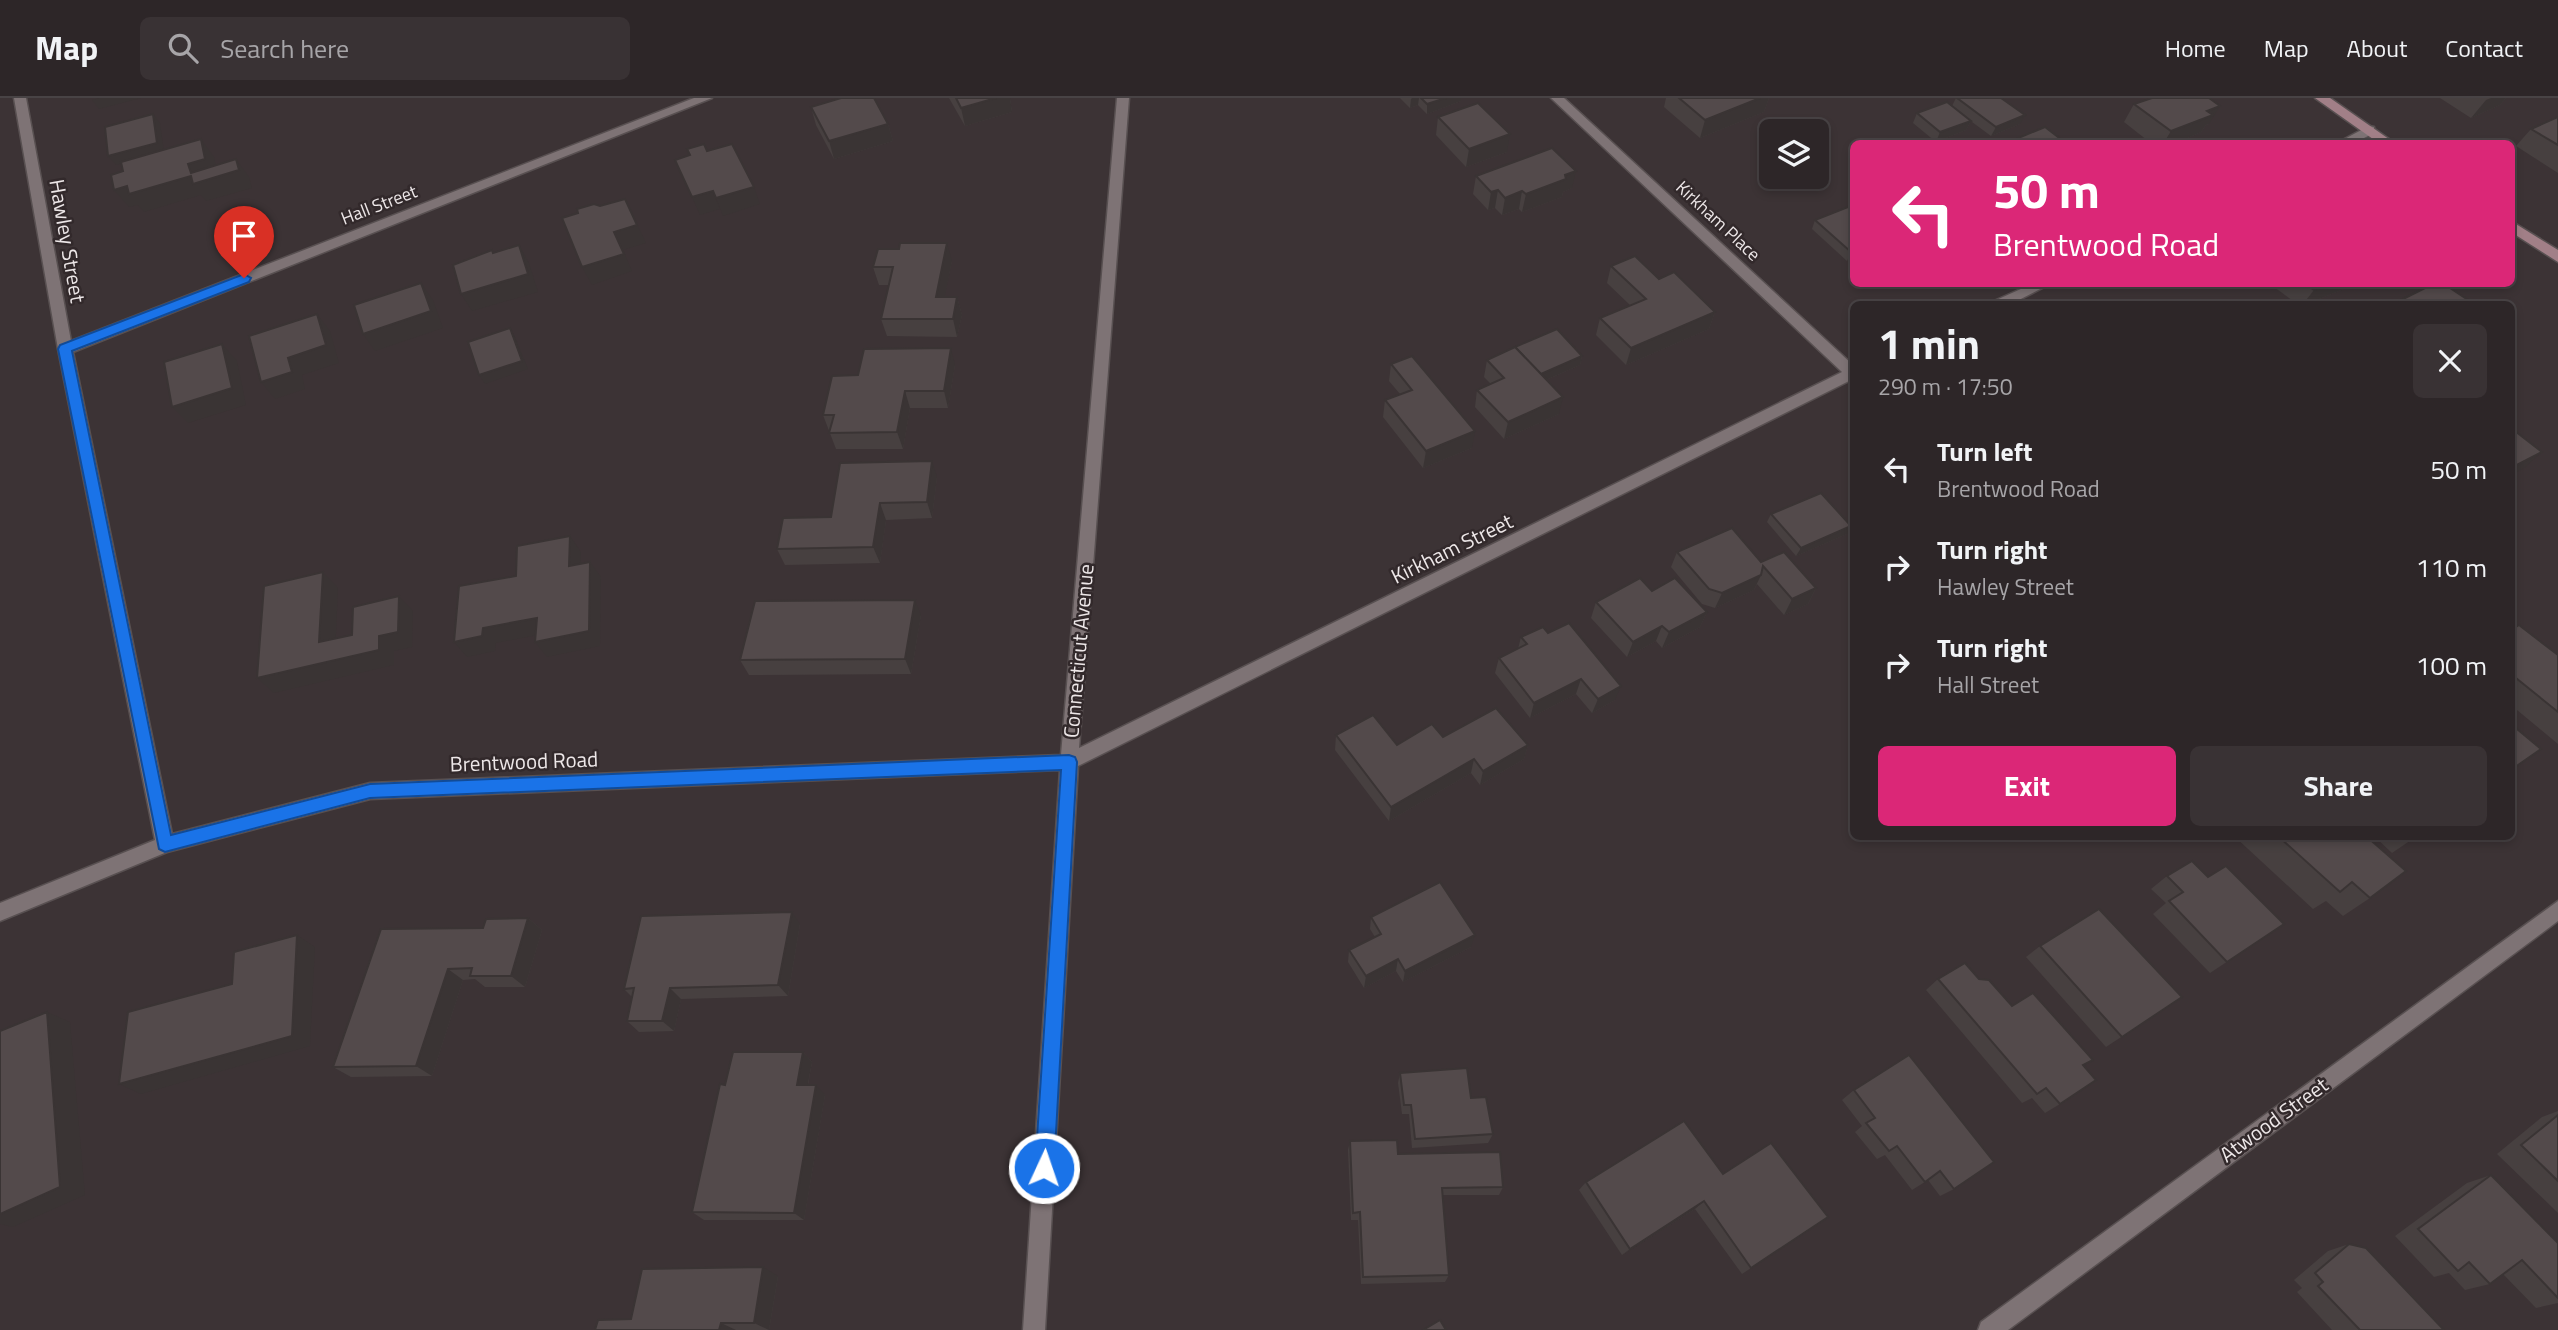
<!DOCTYPE html>
<meta charset="utf-8">
<style>
body{margin:0;font-family:"Titillium Web",sans-serif;background:#393234;color:#f1f3f6;height:100vh;display:flex;flex-direction:column;font-size:26px;white-space:nowrap}
*{box-sizing:border-box;margin:0}
p{font-size:23px;color:#a7a5a8}
.icon{flex:none;width:38px;height:38px;fill:none;stroke:currentColor;stroke-width:2;stroke-linecap:round;stroke-linejoin:round}
.map{position:relative;flex:1;overflow:hidden}
.drawer{position:absolute;left:1850px;top:203px;width:665px;height:539px;display:flex;flex-direction:column;background:#2d2628;border-radius:10px;box-shadow:0 4px 10px #0003,0 0 0 2px #484345}
.drawer>*{flex:none}
.guide{position:absolute;left:1850px;top:42px;width:665px;height:147px;border-radius:10px;box-shadow:0 4px 10px #0003,0 0 0 2px #484345;background:#db2777;color:#fff;overflow:hidden}
.controls{position:absolute;left:1759px;top:21px;display:grid;gap:14px}
.controls a{display:grid;place-items:center;width:70px;height:70px;border-radius:10px;background:#2d2628;box-shadow:0 4px 10px #0003,0 0 0 2px #484345;font-size:35px}
.pin{position:absolute;display:grid;place-items:center;width:60px;height:60px;color:#fff;margin:-72px -30px;border-radius:50% 50% 50% 0;rotate:-45deg;box-shadow:0 0 7px #0007}
.pin .icon{rotate:45deg}
.me{position:absolute;width:77px;margin:-38px;rotate:3deg;stroke-linejoin:round;filter:drop-shadow(0 0 5px #0008)}
.turn{display:flex;align-items:center;gap:24px;height:147px;padding:0 28px;font-size:32px}
.turn .icon{width:91px;height:91px;stroke-width:2.5}
.turn b{display:block;font-size:49px;line-height:60px}
.round{display:grid;place-items:center;flex:none;width:74px;height:74px;border-radius:10px;background:#393234}
.summary{display:flex;align-items:center;justify-content:space-between;height:119px;padding:0 28px}
h1{font-size:42px;font-weight:700;line-height:52px}
.button{display:flex;gap:14px;margin-top:auto;padding:14px 28px}
.button a{flex:1;height:80px;border-radius:10px;background:#db2777;color:#fff;font-size:28px;font-weight:700;line-height:80px;text-align:center}
.button a+a{background:#393234;color:#f1f3f6}
ul{padding:0;list-style:none}
li{display:flex;align-items:center;gap:21px;height:98px;padding:0 28px}
li div{flex:1}
li b{display:block;font-size:26px}
li em{font-style:normal}
header{display:flex;align-items:center;gap:42px;box-sizing:border-box;height:98px;padding:0 35px;background:#2d2628;border-bottom:2px solid #484345}
header strong{font-size:33px}
nav{display:flex;gap:38px;margin-inline-start:auto;font-size:24px}
.search{width:490px;height:63px;background:#393234;display:flex;align-items:center;gap:18px;box-sizing:border-box;padding:0 24px;border-radius:10px;color:#a7a5a8;font-size:26px}
.map>svg:first-child{display:block}
.lines{fill:none;stroke-linecap:round;stroke-linejoin:round}
.street-casing{stroke:#585051;stroke-width:3}
.secondary-casing{stroke:#585051;stroke-width:3}
.street{fill:#7e7375;fill-rule:evenodd}
.secondary{fill:#a17f87;fill-rule:evenodd}
.wall{fill:#474040}
.shaded-wall{fill:#3a3434}
.building{fill:#534a4b;stroke:#3a3434;stroke-width:2}
.route{fill:#1a73e8;stroke:#114b97;stroke-width:2}
.labels{text-anchor:middle;stroke-width:5;stroke-linejoin:round;paint-order:stroke}
.far-street-label{font-size:18px;fill:#ede7e8;stroke:#32292b}
.street-label{font-size:21px;fill:#ede7e8;stroke:#32292b}
</style>
<header>
<strong>Map</strong>
<div class="search"><svg class="icon" aria-label="search" viewBox="0 0 24 24"><circle cx="10" cy="10" r="6"/><path d="M15 15l6 6"/></svg>Search here</div>
<nav><a>Home</a><a>Map</a><a>About</a><a>Contact</a></nav>
</header>
<div class="map">
<svg width="2558" height="1232" viewBox="0 0 2558 1232">
<rect width="100%" height="100%" fill="#3c3335"/>
<g class="lines">
<defs>
<g id="street">
<path d="M14 0H26L71 243 694 0H712L73 254 172 736 370 685 1061 657 1117 0H1129L1079 650 1842 274 1551 0H1564L1853 267V281L1078 668 1045 1232H1023L1060 672 370 701 167 754 0 823V805L155 742 58 251Z"/>
<path d="M2369 28 2374 29V35L2352 46H2335Z"/>
<path d="M2032 186H2050L2011 206H1992L1994 203Z"/>
<path d="M2558 803V823L2008 1232H1978L1981 1224Z"/>
</g>
<g id="secondary">
<path d="M2315 0H2330L2396 46H2380Z"/>
<path d="M2511 123 2558 152V164L2511 134Z"/>
</g>
</defs>
<!-- street casing -->
<use href="#street" class="street-casing"/>
<!-- secondary casing -->
<use href="#secondary" class="secondary-casing"/>
<!-- street -->
<use href="#street" class="street"/>
<!-- secondary -->
<use href="#secondary" class="secondary"/>
</g>
<!-- wall -->
<g class="wall">
<path d="M949 0H1010L1012 14 965 28Z"/>
<path d="M1400 0H1461V3L1427 16 1418 7 1410 10Z"/>
<path d="M1666 0H1769L1764 14 1700 40 1664 9Z"/>
<path d="M1956 0 2020 26 1991 38 1968 21 1971 23 1966 32 1936 44 1913 25 1917 15 1952 8Z"/>
<path d="M2440 0H2506L2500 7 2471 20Z"/>
<path d="M2134 6 2209 26 2206 27 2201 34 2174 46H2152L2124 24Z"/>
<path d="M811 9 888 26 893 43 834 61 816 27Z"/>
<path d="M1438 19 1507 54 1466 69 1436 37Z"/>
<path d="M2558 19V75L2516 48 2531 31Z"/>
<path d="M1476 78 1572 90 1563 94 1562 99 1522 114 1519 111 1502 117 1495 110 1488 112 1473 96Z"/>
<path d="M1853 107V161L1847 163 1812 131 1815 122Z"/>
<path d="M952 163 944 199H957L962 217 957 239 887 238 881 221 889 187H879L873 169Z"/>
<path d="M1611 168 1659 181 1715 214 1709 231 1626 267 1596 237 1600 220 1630 207 1607 185Z"/>
<path d="M2270 186H2356L2307 206H2297Z"/>
<path d="M1582 258 1580 267 1546 282 1559 316 1504 341 1475 309 1477 292 1491 286 1484 279 1487 262Z"/>
<path d="M1391 266 1472 350 1423 370 1383 319 1385 302 1400 296 1389 283Z"/>
<path d="M955 267 948 310H910L903 351H836L823 317 858 277Z"/>
<path d="M937 379 932 420 886 422 880 465 785 467 777 451 831 419Z"/>
<path d="M1771 416 1847 436 1796 458 1767 424Z"/>
<path d="M1677 454 1761 464 1816 490 1808 506 1784 517 1757 486 1754 492 1715 510 1702 506 1671 469Z"/>
<path d="M1652 493 1707 514 1700 529 1662 550 1656 543 1627 559 1591 520 1596 504Z"/>
<path d="M921 517 911 576 749 577 740 562Z"/>
<path d="M2511 532 2558 557V646L2511 607Z"/>
<path d="M1548 535 1615 602 1592 615 1576 596 1530 620 1495 575 1499 560 1518 551 1521 539Z"/>
<path d="M1336 637 1397 647 1443 639 1528 647 1524 661 1480 687 1471 675 1389 723 1335 652Z"/>
<path d="M2234 738H2366L2370 800 2343 818 2326 803 2313 811Z"/>
<path d="M2374 738H2417L2392 755Z"/>
<path d="M2167 778 2208 779 2284 826 2210 875 2153 816 2166 805 2151 791Z"/>
<path d="M1371 819 1471 849 1403 884 1396 873 1364 890 1348 864 1349 852 1375 839 1370 831Z"/>
<path d="M528 820 542 832 525 889H485L475 881 463 882 432 978 351 979 333 969 483 830Z"/>
<path d="M800 826 788 898 681 901 674 933 639 934 627 923 632 899 624 891Z"/>
<path d="M2040 848 2182 899 2106 949 2026 859Z"/>
<path d="M1938 881H1979L2084 968 2060 1006 2045 1015 2032 1000 2022 1005 1926 892Z"/>
<path d="M803 954 812 964 808 987 825 997 804 1122H704L692 1114 725 987Z"/>
<path d="M1909 957 1954 1091 1940 1098 1928 1082 1912 1092 1885 1057 1877 1061 1855 1034 1862 1028 1842 1002 1854 992Z"/>
<path d="M1400 975 1471 1000 1493 1036 1488 1045 1412 1050 1409 1016H1402L1398 985Z"/>
<path d="M2558 1013V1115L2497 1056 2542 1019Z"/>
<path d="M1350 1043 1398 1056 1503 1089 1499 1097H1443L1449 1177 1445 1184 1361 1186 1358 1122H1351L1348 1052Z"/>
<path d="M1723 1076 1828 1119 1742 1176 1695 1111 1622 1157 1579 1092 1586 1084Z"/>
<path d="M2491 1077 2558 1145V1205L2536 1210 2503 1176 2490 1186 2465 1192 2449 1175 2434 1179 2395 1138 2467 1085Z"/>
<path d="M2349 1146 2444 1232H2332L2297 1194 2302 1190 2294 1182 2328 1153Z"/>
<path d="M778 1178 769 1232H595L631 1221Z"/>
</g>
<!-- shaded-wall -->
<g class="shaded-wall">
<path d="M99 0H141L99 11 92 2Z"/>
<path d="M996 0H1010L1012 14 965 28 961 10Z"/>
<path d="M1412 0H1419L1418 7 1410 10 1411 1Z"/>
<path d="M1446 0H1461V3L1427 16V6Z"/>
<path d="M1760 0H1769L1764 14 1700 40 1705 22Z"/>
<path d="M2491 0H2506L2500 7 2471 20 2486 2Z"/>
<path d="M2220 8 2209 26 2206 27 2201 34 2174 46H2163L2171 33 2207 13Z"/>
<path d="M153 16 160 25 164 54 116 67 108 58Z"/>
<path d="M2025 17 2020 26 1991 38 1996 29Z"/>
<path d="M1971 23 1966 32 1936 44 1940 34Z"/>
<path d="M888 26 893 43 834 61 829 43Z"/>
<path d="M1510 36 1507 54 1466 69 1469 51Z"/>
<path d="M201 41 214 59 218 78 236 61 249 79 252 90 206 103 201 97 144 114 138 107 129 109 114 92 127 88 191 78 188 66Z"/>
<path d="M1576 73 1572 90 1563 94 1562 99 1522 114 1526 96Z"/>
<path d="M754 89 760 106 723 118 716 100Z"/>
<path d="M1498 92 1495 110 1488 112 1491 94Z"/>
<path d="M713 93 720 111 700 117 692 99Z"/>
<path d="M1522 93 1519 111 1502 117 1505 100Z"/>
<path d="M625 101 646 145 623 152 632 173 592 187 582 169 614 134Z"/>
<path d="M947 145 952 163 941 216 936 199Z"/>
<path d="M519 147 529 165 538 194 472 213 461 196Z"/>
<path d="M1851 154H1853V161L1847 163Z"/>
<path d="M421 185 433 202 443 230 375 253 363 236Z"/>
<path d="M2330 186H2356L2307 206H2303L2314 192Z"/>
<path d="M957 199 962 217 957 239 953 221Z"/>
<path d="M1715 214 1709 231 1626 267 1631 250Z"/>
<path d="M317 216 330 233 339 265 302 277 305 291 275 301 261 284 288 260Z"/>
<path d="M510 230 515 239 528 271 485 286 479 277Z"/>
<path d="M222 246 237 263 246 307 188 325 172 309Z"/>
<path d="M951 250 955 267 948 310 944 293Z"/>
<path d="M1582 258 1580 267 1539 285 1541 276Z"/>
<path d="M905 293 910 310 903 351 897 334Z"/>
<path d="M1563 299 1559 316 1504 341 1508 324Z"/>
<path d="M1475 333 1472 350 1423 370 1426 353Z"/>
<path d="M2542 354 2524 370 2511 377V370Z"/>
<path d="M932 363 937 379 932 420 927 404Z"/>
<path d="M880 405 886 422 880 465 873 449Z"/>
<path d="M1851 428 1847 436 1796 458 1801 450Z"/>
<path d="M570 438 581 454 580 483 569 468Z"/>
<path d="M590 464 601 479 600 548 547 559 535 544Z"/>
<path d="M323 474 338 490 335 559 319 544Z"/>
<path d="M1761 477 1754 492 1715 510 1722 495Z"/>
<path d="M1816 490 1808 506 1784 517 1792 501Z"/>
<path d="M399 498 413 513 412 549 394 553V567L274 595 257 580 379 538Z"/>
<path d="M915 502 921 517 911 576 905 561Z"/>
<path d="M1707 514 1700 529 1662 550 1669 534Z"/>
<path d="M537 520 548 535 496 545 495 553 467 559 454 544 483 530Z"/>
<path d="M1662 528 1656 543 1627 559 1633 544Z"/>
<path d="M1581 581 1576 596 1530 620 1534 605Z"/>
<path d="M1621 588 1615 602 1592 615 1598 601Z"/>
<path d="M1528 647 1524 661 1480 687 1483 673Z"/>
<path d="M1474 661 1471 675 1389 723 1391 709Z"/>
<path d="M792 814 800 826 788 898 778 887Z"/>
<path d="M528 820 542 832 525 889 511 878Z"/>
<path d="M297 837 315 849 310 948 141 996 119 986Z"/>
<path d="M1475 837 1471 849 1403 884 1405 873Z"/>
<path d="M1398 861 1396 873 1364 890 1366 878Z"/>
<path d="M448 871 463 882 432 978 416 968Z"/>
<path d="M670 890 681 901 674 933 662 923Z"/>
<path d="M47 914 70 924 85 1097 13 1129 0 1126V1116Z"/>
<path d="M803 954 812 964 806 996 797 987Z"/>
<path d="M816 987 825 997 804 1122 794 1115Z"/>
<path d="M1704 1103 1695 1111 1622 1157 1630 1151Z"/>
<path d="M763 1169 778 1178 769 1232 754 1225Z"/>
<path d="M721 1225 736 1232H719Z"/>
</g>
<!-- building -->
<g class="building">
<path d="M841 0H874L888 26 829 43 811 9Z"/>
<path d="M956 0H996L961 10Z"/>
<path d="M1421 0H1446L1427 6Z"/>
<path d="M1679 0H1760L1705 22Z"/>
<path d="M1957 0H2001L2025 17 1996 29Z"/>
<path d="M2152 0H2209L2220 8 2207 13 2213 17 2171 33 2134 6Z"/>
<path d="M1947 4 1971 23 1940 34 1917 15Z"/>
<path d="M1478 5 1510 36 1469 51 1438 19Z"/>
<path d="M153 16 157 45 108 58 105 29Z"/>
<path d="M2558 19V47L2531 31Z"/>
<path d="M2045 29 2067 46H2014L2011 43Z"/>
<path d="M201 41 205 61 188 66 191 75 236 61 239 72 193 86 191 78 129 96 127 88 114 92 111 77 123 73 121 64Z"/>
<path d="M704 46 707 53 732 46 754 89 716 100 713 93 692 99 675 62 690 57 687 51Z"/>
<path d="M1552 50 1576 73 1565 77 1566 81 1526 96 1522 93 1505 100 1498 92 1491 94 1476 78Z"/>
<path d="M625 101 637 127 614 134 624 156 582 169 562 120 578 115 577 111 594 106 600 108Z"/>
<path d="M1853 107V154H1851L1815 122Z"/>
<path d="M900 145H947L936 199H957L953 221H881L893 169H873L878 151H899Z"/>
<path d="M519 147 528 176 461 196 453 167 492 152 493 155Z"/>
<path d="M1635 158 1659 181 1674 174 1715 214 1631 250 1600 220 1646 201 1611 168Z"/>
<path d="M421 185 431 213 363 236 354 207Z"/>
<path d="M2305 186H2330L2314 192Z"/>
<path d="M2433 186H2444L2474 206H2397L2395 205Z"/>
<path d="M317 216 326 247 288 260 292 274 261 284 249 238Z"/>
<path d="M510 230 522 263 479 277 468 244Z"/>
<path d="M1557 231 1582 258 1541 276 1515 249Z"/>
<path d="M222 246 232 290 172 309 164 264Z"/>
<path d="M1515 249 1563 299 1508 324 1477 292 1504 280 1487 262Z"/>
<path d="M951 250 944 293H905L897 334 829 335 834 317H823L832 278 858 277 864 251Z"/>
<path d="M1412 258 1475 333 1426 353 1385 302 1412 292 1391 266Z"/>
<path d="M2511 330 2542 354 2511 370Z"/>
<path d="M932 363 927 404 880 405 873 449 777 451 783 420 831 419 840 365Z"/>
<path d="M1821 395 1851 428 1801 450 1771 416Z"/>
<path d="M1732 430 1761 464 1784 454 1816 490 1792 501 1763 468 1761 477 1722 495 1709 491 1677 454Z"/>
<path d="M570 438 569 468 590 464 589 533 535 544 537 520 483 530 482 538 454 544 459 488 516 478 517 448Z"/>
<path d="M323 474 319 544 352 537 353 509 399 498 398 534 379 538V552L257 580 264 488Z"/>
<path d="M1640 480 1652 493 1675 480 1707 514 1669 534 1662 528 1633 544 1596 504Z"/>
<path d="M915 502 905 561 740 562 755 503Z"/>
<path d="M1569 525 1621 588 1598 601 1581 581 1534 605 1499 560 1527 546 1521 539 1543 529 1548 535Z"/>
<path d="M2519 527 2558 557V614L2511 576V532Z"/>
<path d="M1496 610 1528 647 1483 673 1474 661 1391 709 1336 637 1373 617 1397 647 1432 626 1443 639Z"/>
<path d="M2511 626 2541 651 2511 672Z"/>
<path d="M2278 738H2366L2406 773 2370 800 2352 784 2340 794Z"/>
<path d="M2192 763 2208 779 2226 768 2284 826 2227 864 2169 803 2183 794 2167 778Z"/>
<path d="M1440 784 1475 837 1405 873 1398 861 1366 878 1349 852 1381 836 1371 819Z"/>
<path d="M2099 811 2182 899 2122 939 2040 848Z"/>
<path d="M792 814 778 887 670 890 662 923H627L634 890 624 891 641 818Z"/>
<path d="M528 820 511 878H470L472 870 448 871 416 968 333 969 381 831 483 830 486 821Z"/>
<path d="M297 837 292 938 119 986 128 914 232 886 234 854Z"/>
<path d="M1965 865 1979 881 1989 882 2012 908 2033 895 2093 962 2083 967 2096 982 2060 1006 2046 990 2037 996 1938 881Z"/>
<path d="M47 914 60 1089 0 1116V933Z"/>
<path d="M733 954H803L797 987H816L794 1115 692 1114 720 986 725 987Z"/>
<path d="M1909 957 1994 1064 1954 1091 1940 1073 1925 1084 1897 1048 1889 1053 1866 1025 1875 1020 1854 992Z"/>
<path d="M1467 970 1471 1000 1486 999 1493 1036 1415 1041 1411 1007H1404L1400 975Z"/>
<path d="M2558 1017V1083L2521 1047Z"/>
<path d="M1684 1023 1723 1076 1771 1045 1828 1119 1751 1170 1704 1103 1630 1151 1586 1084Z"/>
<path d="M1397 1042 1398 1056 1500 1054 1503 1089 1442 1090 1449 1177 1363 1179 1360 1114 1353 1115 1350 1043Z"/>
<path d="M2491 1077 2558 1145V1200L2522 1162 2490 1186 2469 1164 2458 1173 2418 1131Z"/>
<path d="M2349 1146 2366 1150 2444 1232H2360L2318 1188 2323 1184 2315 1175Z"/>
<path d="M763 1169 754 1225H721L719 1232H595L598 1222 631 1221 642 1171Z"/>
<path d="M1440 1222 1446 1232H1423Z"/>
</g>
<!-- route -->
<path class="route" d="M244 176 251 180 249 184 72 253 171 737 370 686 1069 657 1075 659 1077 664 1054 1070 1051 1077 1044 1079 1038 1077 1035 1070 1061 672 370 700 165 754 159 751 58 251 60 247Z"/>
<g class="labels">
<!-- far-street labels -->
<g class="far-street-label">
<text transform="translate(379 107) rotate(-21)" y="6">Hall Street</text>
<text transform="translate(1718 123) rotate(43)" y="6">Kirkham Place</text>
</g>
<!-- street labels -->
<g class="street-label">
<text transform="translate(67 143) rotate(80)" y="7">Hawley Street</text>
<text transform="translate(1452 451) rotate(-26)" y="7">Kirkham Street</text>
<text transform="translate(1079 553) rotate(-85)" y="7">Connecticut Avenue</text>
<text transform="translate(524 664) rotate(-2)" y="7">Brentwood Road</text>
<text transform="translate(2274 1022) rotate(-36)" y="7">Atwood Street</text>
</g>
</g>
</svg>
<div class="controls">
<a><svg class="icon" aria-label="layers" viewBox="0 0 24 24"><path d="M12 4l9 5-9 5-9-5zM3 14l9 5 9-5"/></svg></a>
</div>
<div class="pin" style="left:244px;top:180px;background:#d93025"><svg class="icon" aria-label="arrive" viewBox="0 0 24 24"><path d="M6 21V4h12l-3 4 3 4H6"/></svg></div>
<svg class="me" style="left:1044px;top:1070px" viewBox="-20 -20 40 40"><circle r="17" fill="#1a73e8" stroke="#fff" stroke-width="3"/><path d="M0-11L8 9 0 5-8 9z" fill="#fff"/></svg>
<div class="guide">
<div class="turn"><svg class="icon" aria-label="left" viewBox="0 0 24 24"><path d="M17 20v-9H6M10 6l-5 5 5 5"/></svg><div><b>50 m</b>Brentwood Road</div></div>
</div>
<section class="drawer">
<div class="summary"><div><h1>1 min</h1><p>290 m · 17:50</p></div><a class="round"><svg class="icon" aria-label="close" viewBox="0 0 24 24"><path d="M6 6l12 12M18 6L6 18"/></svg></a></div>
<ul>
<li><svg class="icon" aria-label="left" viewBox="0 0 24 24"><path d="M17 20v-9H6M10 6l-5 5 5 5"/></svg><div><b>Turn left</b><p>Brentwood Road</p></div><em>50 m</em></li>
<li><svg class="icon" aria-label="right" viewBox="0 0 24 24"><path d="M7 20v-9h11M14 6l5 5-5 5"/></svg><div><b>Turn right</b><p>Hawley Street</p></div><em>110 m</em></li>
<li><svg class="icon" aria-label="right" viewBox="0 0 24 24"><path d="M7 20v-9h11M14 6l5 5-5 5"/></svg><div><b>Turn right</b><p>Hall Street</p></div><em>100 m</em></li>
</ul>
<div class="button"><a>Exit</a><a>Share</a></div>
</section>
</div>
